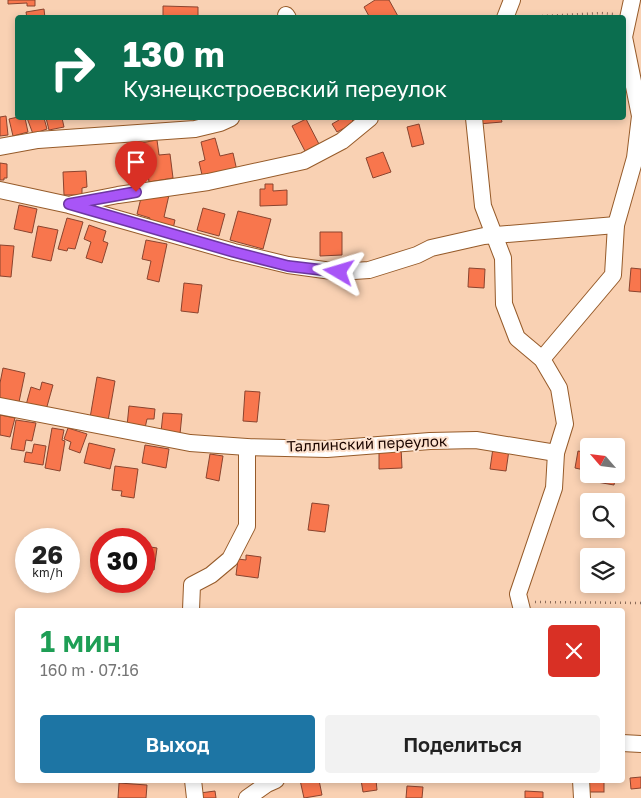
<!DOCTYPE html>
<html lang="ru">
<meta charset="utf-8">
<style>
body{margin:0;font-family:"Golos Text",sans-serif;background:#f2f2f2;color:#222;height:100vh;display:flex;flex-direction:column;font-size:19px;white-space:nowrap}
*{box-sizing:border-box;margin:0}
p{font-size:16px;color:#767676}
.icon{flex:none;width:28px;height:28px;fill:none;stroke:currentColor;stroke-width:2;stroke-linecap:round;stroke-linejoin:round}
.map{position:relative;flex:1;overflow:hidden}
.sheet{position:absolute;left:15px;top:608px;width:610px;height:175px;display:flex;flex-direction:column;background:#fff;border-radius:5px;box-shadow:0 2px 8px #0003}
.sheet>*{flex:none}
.top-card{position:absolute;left:15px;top:15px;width:611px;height:105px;border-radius:5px;box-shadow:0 2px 8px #0003;background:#0b6e4f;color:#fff;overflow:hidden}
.needle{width:32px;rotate:298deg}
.controls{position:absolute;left:580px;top:438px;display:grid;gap:10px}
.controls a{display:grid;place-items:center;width:45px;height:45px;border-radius:5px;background:#fff;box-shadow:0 2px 8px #0003;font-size:25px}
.speed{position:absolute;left:15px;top:528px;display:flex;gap:10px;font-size:25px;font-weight:700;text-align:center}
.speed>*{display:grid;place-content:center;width:65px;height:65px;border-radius:50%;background:#fff;box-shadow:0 2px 8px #0003;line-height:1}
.speed small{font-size:12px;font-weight:400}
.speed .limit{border:8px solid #d22;background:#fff;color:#111}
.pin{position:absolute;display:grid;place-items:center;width:42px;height:42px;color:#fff;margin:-51px -21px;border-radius:50% 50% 50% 0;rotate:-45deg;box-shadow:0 0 5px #0007}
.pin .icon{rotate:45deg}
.me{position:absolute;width:55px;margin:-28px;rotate:277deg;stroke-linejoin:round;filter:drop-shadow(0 0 4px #0008)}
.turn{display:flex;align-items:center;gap:18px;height:105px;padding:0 25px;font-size:22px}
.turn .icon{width:65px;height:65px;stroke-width:2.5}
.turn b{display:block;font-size:35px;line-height:42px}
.round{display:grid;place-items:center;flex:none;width:52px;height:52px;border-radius:5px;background:#f2f2f2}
.headline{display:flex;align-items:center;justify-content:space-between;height:85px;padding:0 25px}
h1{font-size:30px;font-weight:600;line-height:38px;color:#1e9e55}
.cta{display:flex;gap:10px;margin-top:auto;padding:10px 25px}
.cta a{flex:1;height:58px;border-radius:5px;background:#1d75a4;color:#fff;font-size:20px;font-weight:600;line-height:58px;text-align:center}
.cta a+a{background:#f2f2f2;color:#222}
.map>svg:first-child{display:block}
.building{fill:#f8764d;stroke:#8a442f}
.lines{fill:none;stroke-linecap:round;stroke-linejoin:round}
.minor-casing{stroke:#965b2a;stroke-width:18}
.path{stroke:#8a6b59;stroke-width:2.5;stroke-dasharray:1 4;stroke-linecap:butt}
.minor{stroke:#fff;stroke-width:16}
.route-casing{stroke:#6d37a1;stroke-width:12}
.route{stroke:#a855f7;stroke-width:9}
.labels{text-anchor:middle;stroke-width:4;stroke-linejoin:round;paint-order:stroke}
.street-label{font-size:15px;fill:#1c0600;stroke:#fde1cd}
</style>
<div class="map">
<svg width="641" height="798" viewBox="0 0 641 798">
<rect width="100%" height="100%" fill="#f9d1b3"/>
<!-- building -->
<g class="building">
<path d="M8 0H35V6H27V3L8 4Z"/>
<path d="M375 0H389L399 18H370L364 7Z"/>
<path d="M163 6 198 7V18H163Z"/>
<path d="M44 9 45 18H27L26 12Z"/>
<path d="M6 116 8 135 0 136V117Z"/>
<path d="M18 117 25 118 28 132 13 136 9 119Z"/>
<path d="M27 118H44L47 129 33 134Z"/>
<path d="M46 118H62L64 127 49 130Z"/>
<path d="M338 118H351L354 123 337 132 332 124 339 120Z"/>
<path d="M477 118H501L502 122 478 124Z"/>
<path d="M306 119 320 146 306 153 292 126Z"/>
<path d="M419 124 424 144 412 147 407 127Z"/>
<path d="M215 138 220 156 233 153 237 171 203 179 199 162 205 160 201 142Z"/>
<path d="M157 140 159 155 170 154 173 178 149 182 146 160 153 159 152 151 143 152 141 143Z"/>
<path d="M383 152 391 172 373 178 366 158Z"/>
<path d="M0 163 7 164V178H4V180H0Z"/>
<path d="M86 171 87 187 82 188V195H64L63 172Z"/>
<path d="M265 184H273V191L287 190V205L260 206V189H265Z"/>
<path d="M169 195 164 217 175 220 173 229 148 223 150 218 137 214 141 198Z"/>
<path d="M19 205 37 209 32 233 14 229Z"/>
<path d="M203 208 225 214 219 236 197 230Z"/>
<path d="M238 211 271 219 263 249 230 240Z"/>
<path d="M67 218 83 222 75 249 68 248 67 251 58 249Z"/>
<path d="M89 225 106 231 103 241 108 243 102 263 86 258 91 242 84 239Z"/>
<path d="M38 226 58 230 51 261 32 257Z"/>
<path d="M320 232H342V255L320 256Z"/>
<path d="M146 240 167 244 159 282 147 279 151 261 142 259Z"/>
<path d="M0 245 14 246 11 277 0 276Z"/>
<path d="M469 268 485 269 484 288 468 287Z"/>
<path d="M631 268 641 269V292L629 291Z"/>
<path d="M184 283 202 285 198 313 181 311Z"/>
<path d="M3 368 25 373 19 402 0 398V383Z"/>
<path d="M97 377 115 381 108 421 90 418Z"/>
<path d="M42 382 53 385 46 410 26 405 31 387 40 390Z"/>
<path d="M245 391 260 392 257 422 243 421Z"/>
<path d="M129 406 155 409 154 419H147L145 428 127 426Z"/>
<path d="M163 413 182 414 180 434 161 432Z"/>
<path d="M0 415 15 418 10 437 0 435Z"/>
<path d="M16 420 36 423 32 441 26 440 24 451 11 449Z"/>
<path d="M52 428 64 430 62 440 65 441 60 471 45 468Z"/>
<path d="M68 428 87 434 80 453 69 449 71 442 64 439Z"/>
<path d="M89 443 115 449 110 469 84 463Z"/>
<path d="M34 444 46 446 43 465 24 462 26 452 32 453Z"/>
<path d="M145 445 169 449 166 468 142 463Z"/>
<path d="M401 447 402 468 379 469V448Z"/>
<path d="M493 448 509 450 506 471 490 469Z"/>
<path d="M578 451 589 453V471L575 468Z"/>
<path d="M210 454 223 456 219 481 206 478Z"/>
<path d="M115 466 138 469 134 498 121 496 122 491 112 490Z"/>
<path d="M592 474H616L614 485 591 481Z"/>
<path d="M312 503 329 505 325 532 308 530Z"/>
<path d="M144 546 157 548 154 570 144 568Z"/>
<path d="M246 555 261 557 258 578 236 575 238 559 246 560Z"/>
<path d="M641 777V788L631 789 630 778Z"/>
<path d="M300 780H319L322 795 304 798Z"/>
<path d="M361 780H376L377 790 363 792Z"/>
<rect x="588" y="780" width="16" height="12"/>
<path d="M119 783 147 785 146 798H118Z"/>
<path d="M407 786 423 787 422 798H406Z"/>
<path d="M215 791 216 798H201L200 793Z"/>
<path d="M525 791 543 792V798H525Z"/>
</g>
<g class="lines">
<defs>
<g id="minor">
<path d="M286 15 288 18"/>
<path d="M505 18 512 0"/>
<path d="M474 118 483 206 503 258 504 304 517 338 542 359 559 388 565 424 556 453 554 488 518 594 522 610"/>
<path d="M0 147 38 140 195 129 220 123 231 118"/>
<path d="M0 190 69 205 234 252 288 265 339 272 369 270 417 255 431 248 484 236 616 225"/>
<path d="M72 204 118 195 208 182 304 161 342 141 370 118"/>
<path d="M542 359 613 275 616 225 635 158 640 116 624 37 632 0"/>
<path d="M0 406 190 443 247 447 327 449 430 441 476 440 556 453"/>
<path d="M191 610 192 585 211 575 230 559 247 526V447"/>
<path d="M622 743 641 744"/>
<path d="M193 780 195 798"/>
<path d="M581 780 582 798"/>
<path d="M247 798 267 784 276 780"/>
</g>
</defs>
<!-- minor casing -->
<use href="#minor" class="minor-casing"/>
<!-- path -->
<g class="path">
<path d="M522 17 601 13 614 14"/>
<path d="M535 602 641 603"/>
</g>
<!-- minor -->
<use href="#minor" class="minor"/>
</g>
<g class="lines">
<defs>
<path id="route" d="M136 192 69 204 234 252 288 266 339 272"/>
</defs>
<!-- route casing -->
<use href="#route" class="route-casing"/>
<!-- route -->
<use href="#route" class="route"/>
</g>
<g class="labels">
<!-- street labels -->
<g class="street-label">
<text transform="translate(367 444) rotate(-2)" y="5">Таллинский переулок</text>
</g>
</g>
</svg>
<div class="controls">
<a><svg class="needle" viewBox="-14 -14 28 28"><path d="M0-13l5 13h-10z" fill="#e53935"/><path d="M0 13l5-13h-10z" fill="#767676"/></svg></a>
<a><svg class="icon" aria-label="search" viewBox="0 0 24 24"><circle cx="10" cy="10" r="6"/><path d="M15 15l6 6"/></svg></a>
<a><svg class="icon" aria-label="layers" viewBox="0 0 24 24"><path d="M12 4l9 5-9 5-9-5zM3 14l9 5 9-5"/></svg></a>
</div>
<div class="speed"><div>26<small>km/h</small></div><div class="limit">30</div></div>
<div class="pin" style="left:136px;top:192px;background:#d93025"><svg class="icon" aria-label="arrive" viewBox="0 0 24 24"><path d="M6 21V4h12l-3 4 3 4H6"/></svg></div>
<svg class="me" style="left:339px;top:272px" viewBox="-20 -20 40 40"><path d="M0-17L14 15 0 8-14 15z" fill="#a855f7" stroke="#fff" stroke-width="4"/></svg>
<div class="top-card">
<div class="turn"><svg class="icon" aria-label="right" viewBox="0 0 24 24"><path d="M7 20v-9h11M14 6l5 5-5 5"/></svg><div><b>130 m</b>Кузнецкстроевский переулок</div></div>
</div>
<section class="sheet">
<div class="headline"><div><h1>1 мин</h1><p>160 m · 07:16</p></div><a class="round" style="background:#d93025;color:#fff"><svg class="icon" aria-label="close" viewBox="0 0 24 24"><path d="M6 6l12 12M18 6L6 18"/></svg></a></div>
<div class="cta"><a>Выход</a><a>Поделиться</a></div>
</section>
</div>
